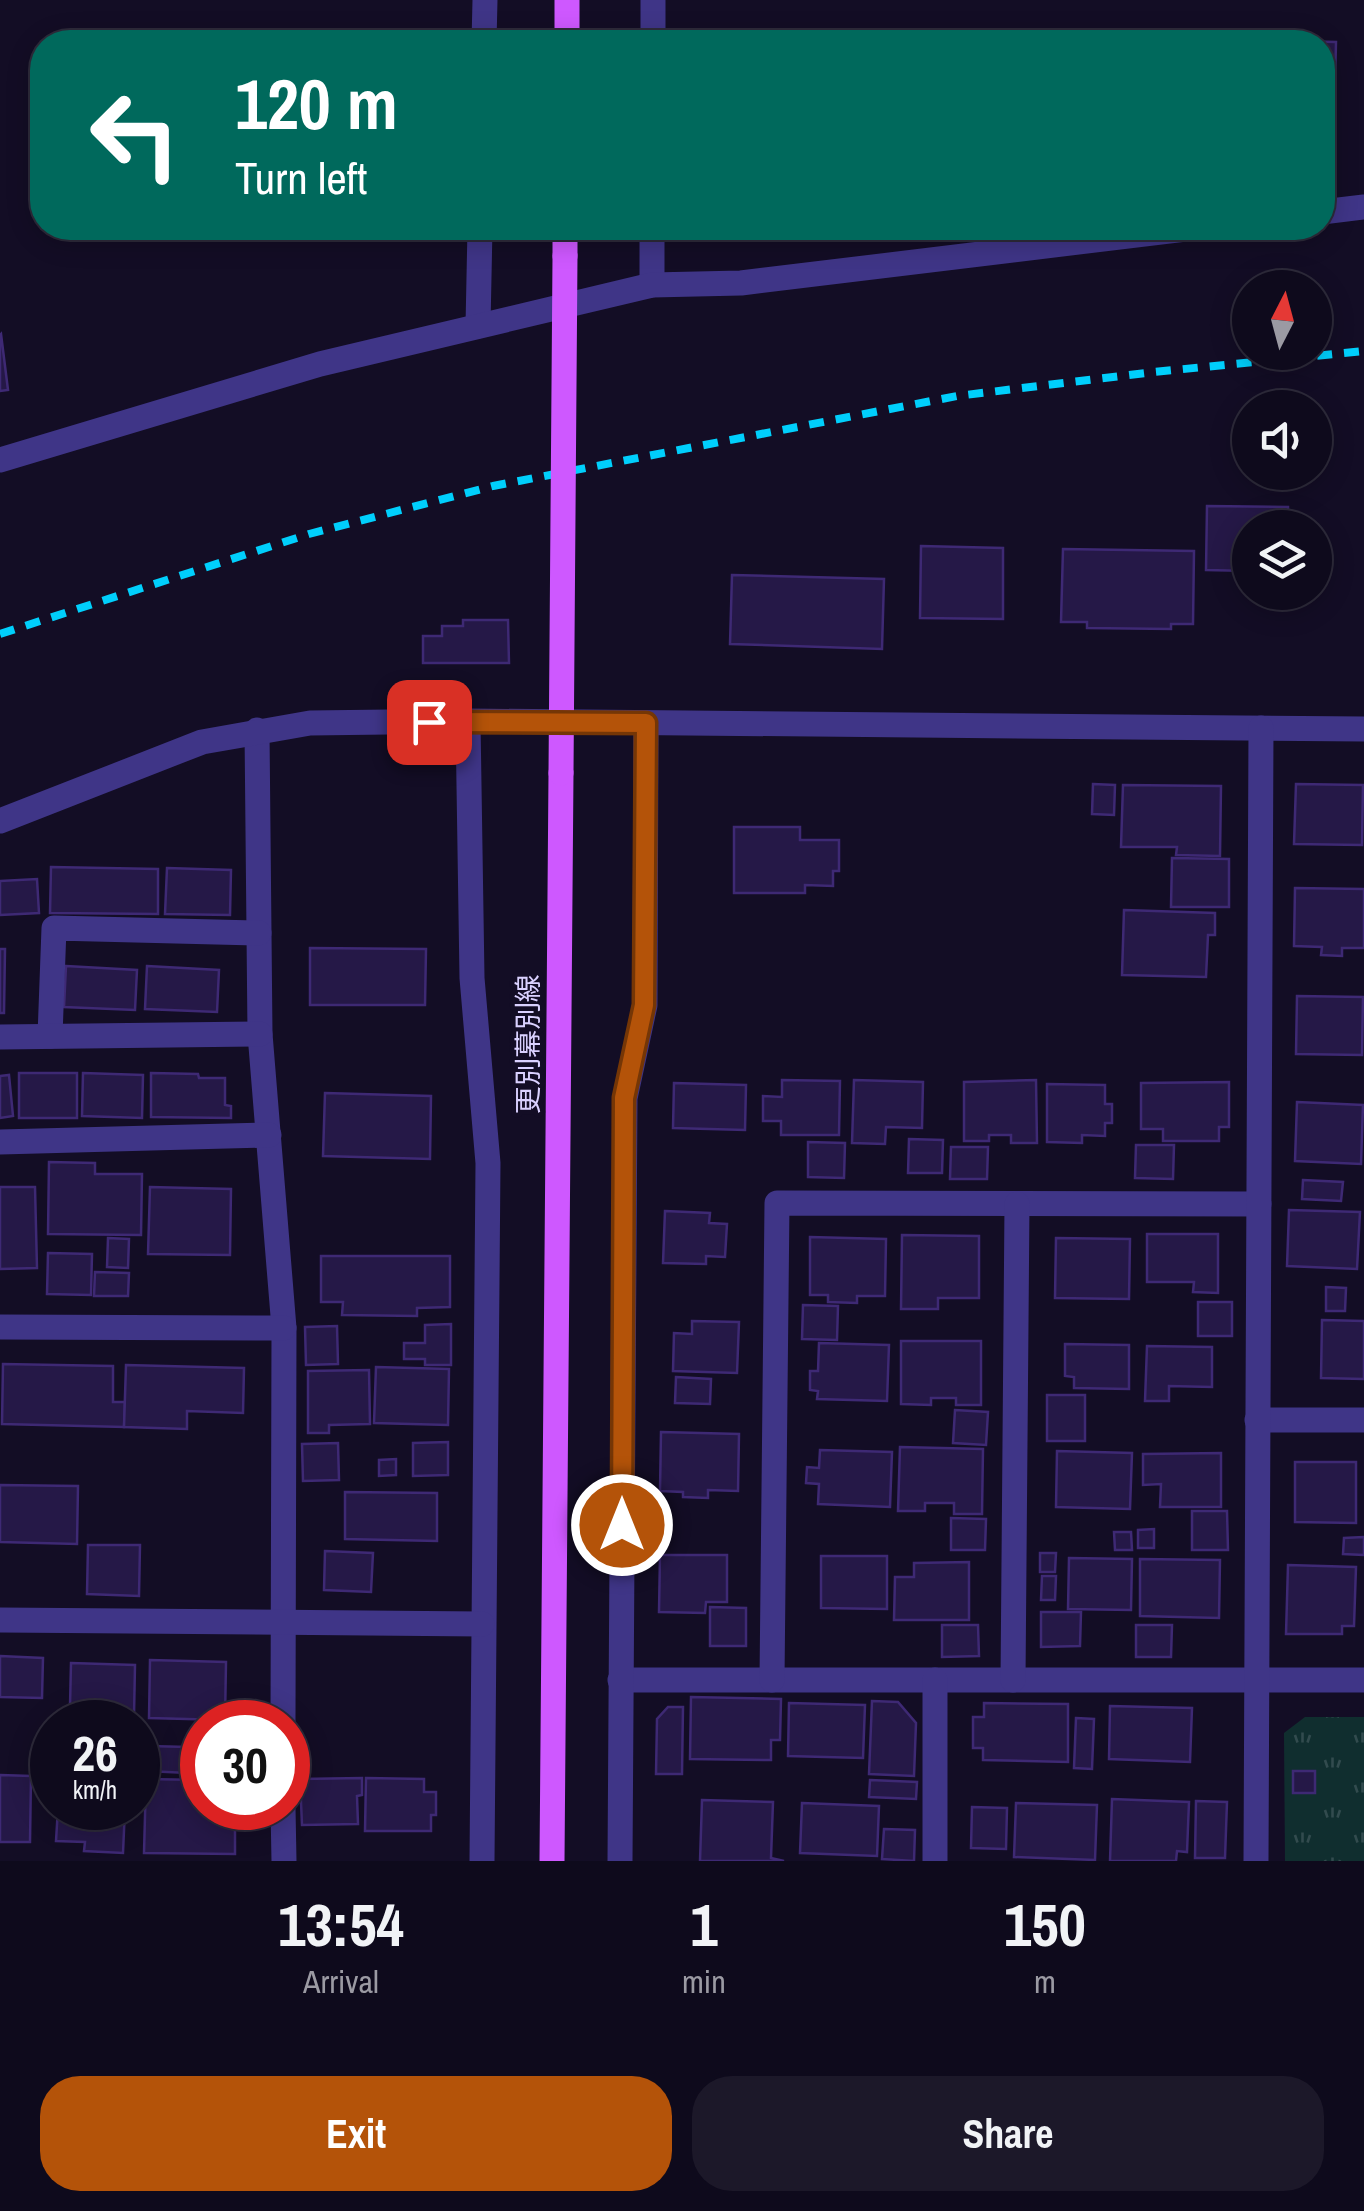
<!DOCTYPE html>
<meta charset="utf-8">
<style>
body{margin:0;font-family:"Archivo Narrow","Noto Sans JP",sans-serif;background:#1c1829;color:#f1f3f6;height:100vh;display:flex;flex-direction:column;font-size:38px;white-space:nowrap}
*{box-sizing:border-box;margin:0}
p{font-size:32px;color:#9b9aa3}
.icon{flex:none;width:55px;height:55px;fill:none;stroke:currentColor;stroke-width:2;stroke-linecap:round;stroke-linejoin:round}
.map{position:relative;height:1861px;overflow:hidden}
.panel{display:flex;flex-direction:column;background:#0e0a1c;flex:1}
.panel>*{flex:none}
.banner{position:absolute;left:30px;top:30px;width:1305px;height:210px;border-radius:40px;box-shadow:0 5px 25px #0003,0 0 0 2px #2e2b3b;background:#00695c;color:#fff;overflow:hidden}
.needle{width:65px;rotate:6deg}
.tools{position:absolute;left:1232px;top:270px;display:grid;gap:20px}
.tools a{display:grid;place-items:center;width:100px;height:100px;border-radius:50%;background:#0e0a1c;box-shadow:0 5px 25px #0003,0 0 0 2px #2e2b3b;font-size:50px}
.speed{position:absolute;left:30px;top:1700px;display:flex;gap:20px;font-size:50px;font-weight:700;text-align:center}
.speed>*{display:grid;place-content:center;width:130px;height:130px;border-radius:50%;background:#0e0a1c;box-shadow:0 5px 25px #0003,0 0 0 2px #2e2b3b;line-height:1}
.speed small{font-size:25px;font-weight:400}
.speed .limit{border:15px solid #d22;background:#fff;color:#111}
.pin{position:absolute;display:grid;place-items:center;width:85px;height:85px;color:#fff;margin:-42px;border-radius:20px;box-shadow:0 5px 15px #0006}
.me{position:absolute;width:110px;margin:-55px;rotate:0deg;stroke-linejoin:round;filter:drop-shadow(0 0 8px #0008)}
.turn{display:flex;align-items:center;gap:35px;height:210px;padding:0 40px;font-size:45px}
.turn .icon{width:130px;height:130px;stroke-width:2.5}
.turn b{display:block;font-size:70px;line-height:85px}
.eta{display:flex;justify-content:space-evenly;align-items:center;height:170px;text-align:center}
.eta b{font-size:60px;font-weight:700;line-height:70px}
.button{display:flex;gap:20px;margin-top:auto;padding:20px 40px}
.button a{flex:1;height:115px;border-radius:40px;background:#b45309;color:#fff;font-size:40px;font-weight:700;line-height:115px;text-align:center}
.button a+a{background:#1c1829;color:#f1f3f6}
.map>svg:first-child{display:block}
.park{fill:url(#park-tufts)}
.building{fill:#251847;stroke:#3e2974;stroke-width:2.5}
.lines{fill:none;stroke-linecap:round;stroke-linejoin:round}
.minor{stroke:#3f3587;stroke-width:25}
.major{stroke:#ce58ff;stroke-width:25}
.rail{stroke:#00cffc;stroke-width:8;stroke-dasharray:15 12;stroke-linecap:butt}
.major-bridge{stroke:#ce58ff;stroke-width:25}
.route-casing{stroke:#753606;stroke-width:25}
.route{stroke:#b45309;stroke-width:18}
.labels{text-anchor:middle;stroke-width:10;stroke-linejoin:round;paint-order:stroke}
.street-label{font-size:28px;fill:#dad1ff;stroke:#130d25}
</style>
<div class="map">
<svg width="1364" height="1861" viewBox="0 0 1364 1861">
<defs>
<pattern id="park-tufts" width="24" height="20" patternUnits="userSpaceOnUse" patternTransform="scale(2.5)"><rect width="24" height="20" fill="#102e2f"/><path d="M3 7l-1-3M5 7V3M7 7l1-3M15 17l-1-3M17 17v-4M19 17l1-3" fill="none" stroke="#324b4e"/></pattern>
</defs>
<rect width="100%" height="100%" fill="#130d25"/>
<!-- park -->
<path class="park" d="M1305 1717H1364V1861H1285L1284 1733Z"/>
<!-- building -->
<g class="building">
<path d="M767 31 837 33V40L857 42H766Z"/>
<path d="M864 31 937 33V42H864Z"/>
<path d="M691 32 754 33V42H690Z"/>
<path d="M1050 32 1110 35V42H1049Z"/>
<path d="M1150 38 1234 40V42H1150Z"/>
<path d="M1241 40 1336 42 1335 85 1322 84V42H1241Z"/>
<path d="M687 228H722L721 237 686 236Z"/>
<path d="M1 334 8 390 0 391V335Z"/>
<path d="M1207 506 1288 507V528H1250V571L1206 570Z"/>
<path d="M921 546 1003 548V619L920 618Z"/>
<path d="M1063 549 1194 551 1193 624H1171V629L1087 628V622H1061Z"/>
<path d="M732 575 884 579 882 649 730 644Z"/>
<path d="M463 620H508L509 663H423V636H442V626H463Z"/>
<path d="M1093 784 1115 785 1114 815 1092 814Z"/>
<path d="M1296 784 1363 785 1362 845 1294 844Z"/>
<path d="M1123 785 1221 786 1220 856 1176 855 1177 847H1121Z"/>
<path d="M734 827H800V840H839V871H833V886L805 885V893H734Z"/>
<path d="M1172 858 1229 859V907H1171Z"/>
<path d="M51 867 158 869V914L50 913Z"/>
<path d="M167 868 231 870 230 915 165 914Z"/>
<path d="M37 879 39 913 0 915V881Z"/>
<path d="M1295 888 1364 889V948H1342V956L1321 955 1322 947 1294 946Z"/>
<path d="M1124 910 1215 913V935H1208L1206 977 1122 975Z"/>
<path d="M310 948 426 949 425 1005H310Z"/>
<path d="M0 949H5L4 1013H0Z"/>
<path d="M66 966 137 970 135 1010 64 1007Z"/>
<path d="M147 966 219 970 217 1012 145 1009Z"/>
<path d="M1297 996 1363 997 1362 1055 1296 1054Z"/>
<rect x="19" y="1073" width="58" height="45"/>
<path d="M83 1073 143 1075 142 1118 82 1116Z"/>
<path d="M151 1073 198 1074 199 1078H225V1105L231 1106V1118L151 1117Z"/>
<path d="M9 1075 13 1116 0 1118V1076Z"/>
<path d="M782 1080 840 1081 839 1135H781V1121H763V1096L782 1097Z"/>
<path d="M854 1080 923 1082 922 1128 886 1127 885 1144 852 1143Z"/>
<path d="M1036 1080 1037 1143H1011V1135H989V1141H964V1082Z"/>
<path d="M1229 1082V1127H1219V1141H1163V1129H1141V1083Z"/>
<path d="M674 1083 746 1085 745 1130 673 1128Z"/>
<path d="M1047 1084 1105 1085V1104H1112V1123H1105V1136L1082 1135V1143L1047 1142Z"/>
<path d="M325 1093 431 1096 430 1159 323 1156Z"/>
<path d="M1297 1102 1363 1105 1361 1164 1295 1161Z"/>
<path d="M909 1139 943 1140 942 1173H908Z"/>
<path d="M808 1142 845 1143 844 1178 808 1177Z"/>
<path d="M1136 1145H1174L1173 1179 1135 1178Z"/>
<path d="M951 1147H988L987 1179H950Z"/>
<path d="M49 1162 95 1163V1174H142L141 1235 48 1234Z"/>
<path d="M1303 1180 1343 1182 1341 1201 1302 1199Z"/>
<path d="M0 1187H35L37 1268 0 1269Z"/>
<path d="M150 1187 231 1189 230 1255 148 1254Z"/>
<path d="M1289 1210 1360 1212 1357 1269 1287 1266Z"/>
<path d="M665 1211 710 1213 709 1223 727 1224 725 1257 706 1256V1264L663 1263Z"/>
<path d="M1147 1234H1218V1293L1193 1292 1194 1282H1147Z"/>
<path d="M902 1235 979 1236V1298H938V1309H901Z"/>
<path d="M810 1237 886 1239 885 1296H857V1303L828 1302V1295H810Z"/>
<path d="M108 1238 129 1239 128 1268 107 1267Z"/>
<path d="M1056 1238 1130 1239 1129 1299 1055 1298Z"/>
<path d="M48 1253 92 1254 91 1295 47 1294Z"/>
<path d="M321 1256H450V1307L417 1308V1316L342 1315 343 1302H321Z"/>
<path d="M95 1272 129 1273 128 1296H94Z"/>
<path d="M1326 1287 1346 1288 1345 1311H1326Z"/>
<rect x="1198" y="1302" width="34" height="34"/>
<path d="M803 1305 838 1306 837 1340 802 1339Z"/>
<path d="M1322 1320 1364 1321V1379L1321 1378Z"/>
<path d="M692 1321 739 1322 737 1373 673 1371 674 1333 692 1334Z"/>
<path d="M451 1324V1365H425V1359H404V1343H425V1325Z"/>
<path d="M337 1326 338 1364 306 1365 305 1327Z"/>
<path d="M901 1341H981V1405H956V1398H931V1405L901 1404Z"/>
<path d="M819 1343 889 1345 887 1401 817 1399 818 1391 810 1390V1371H818Z"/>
<path d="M1065 1344 1129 1345V1389L1074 1388V1377L1065 1376Z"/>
<path d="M1147 1346 1212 1347V1387L1169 1386V1401H1145Z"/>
<path d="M3 1364 113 1366V1402H125L124 1427 2 1424Z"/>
<path d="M126 1365 244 1368 243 1413 187 1411V1429L124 1427Z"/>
<path d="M376 1367 449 1369 448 1425 374 1423Z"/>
<path d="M369 1370 370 1424 329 1425V1433H308V1371Z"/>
<path d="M676 1377 711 1379 710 1404 675 1403Z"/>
<rect x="1047" y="1395" width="38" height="46"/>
<path d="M955 1410 988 1412 986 1445 953 1443Z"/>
<path d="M661 1432 739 1434 738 1491 708 1490V1498L683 1497V1492L660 1491Z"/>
<path d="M448 1442V1475L413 1476V1443Z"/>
<path d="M338 1443 339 1480 303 1481 302 1444Z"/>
<path d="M900 1447 983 1449 982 1514H954V1503H925V1511H898Z"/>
<path d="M820 1450 892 1452 890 1507 818 1504 819 1484 806 1483 807 1467 819 1468Z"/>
<path d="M1057 1451 1132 1453 1130 1509 1056 1507Z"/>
<path d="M1221 1453V1507H1160L1161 1484 1143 1485V1454Z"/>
<path d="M396 1459V1475L379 1476V1460Z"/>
<path d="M1295 1462H1356V1523L1295 1522Z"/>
<path d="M0 1485 78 1486 77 1544 0 1542Z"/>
<path d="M345 1492 437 1493V1541L345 1539Z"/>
<path d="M1192 1511H1227L1228 1550H1192Z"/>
<path d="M951 1518 986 1519 985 1550H951Z"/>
<path d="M1154 1529V1548H1138V1530Z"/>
<path d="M1114 1532H1131L1132 1550H1115Z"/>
<path d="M1364 1537V1555L1343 1554 1344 1538Z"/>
<path d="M88 1545H140L139 1596 87 1594Z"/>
<path d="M325 1551 373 1553 371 1592 324 1590Z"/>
<path d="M1040 1553H1056L1055 1572H1040Z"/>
<path d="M660 1555H727V1602H706L705 1613 659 1612Z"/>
<path d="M821 1556H887V1609L821 1608Z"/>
<path d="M1069 1558 1132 1559 1131 1610 1068 1609Z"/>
<path d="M1140 1559 1220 1560 1219 1618 1140 1616Z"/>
<path d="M969 1562V1620H894L895 1577H914V1563Z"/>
<path d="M1288 1565 1356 1567 1354 1626H1342V1634H1286Z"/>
<path d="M1042 1576H1056L1055 1600H1041Z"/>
<path d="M710 1607 746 1608V1646H710Z"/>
<path d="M1041 1612H1081L1080 1646 1041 1647Z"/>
<path d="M942 1625H978L979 1656 942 1657Z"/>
<path d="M1136 1625H1172L1171 1657H1136Z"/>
<path d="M0 1656 43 1658 42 1698 0 1697Z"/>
<path d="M150 1660 226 1662 225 1720 149 1718Z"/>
<path d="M71 1663 135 1665 134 1716 107 1715V1707L70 1706Z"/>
<path d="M691 1697 781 1699 780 1740H771V1760L690 1759Z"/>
<path d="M872 1701 898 1702 916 1723 914 1776 869 1774Z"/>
<path d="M789 1703 865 1705 863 1758 788 1756Z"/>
<path d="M984 1703 1068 1704V1762L983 1760V1748H973V1717H984Z"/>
<path d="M1110 1706 1192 1708 1190 1762 1109 1759Z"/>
<path d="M668 1707H683L682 1774H656L657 1719Z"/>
<path d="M1076 1718 1094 1719 1092 1769 1074 1768Z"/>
<path d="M148 1746 188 1747 187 1773 147 1771Z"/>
<rect x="1293" y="1771" width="22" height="22"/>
<path d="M0 1775 31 1776 30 1842H0Z"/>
<path d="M362 1778V1795L357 1796 358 1824 302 1825 300 1779Z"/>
<path d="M366 1778 424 1779V1792H436V1815H431V1831H365Z"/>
<path d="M146 1779 202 1780V1808H250L249 1826H235V1854L144 1853Z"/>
<path d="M870 1780 917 1782 916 1799 869 1797Z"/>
<path d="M1112 1799 1189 1802 1187 1852 1177 1851 1176 1861H1110Z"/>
<path d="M702 1800 773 1802 771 1858 784 1861H700Z"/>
<path d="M1196 1801 1227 1802 1225 1858H1195Z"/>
<path d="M802 1803 879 1806 877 1856 800 1853Z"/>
<path d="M1016 1803 1097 1805 1095 1860 1014 1857Z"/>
<path d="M972 1807 1007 1808 1006 1849 971 1848Z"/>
<path d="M58 1808H125L123 1853 84 1851 85 1842 56 1841Z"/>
<path d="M884 1829 915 1830 914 1861 882 1859Z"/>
</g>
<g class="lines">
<!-- minor -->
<g class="minor">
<path d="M484 42 485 0"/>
<path d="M653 42V0"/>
<path d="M1322 212 1364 207"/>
<path d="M652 285V228"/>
<path d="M478 326 480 228"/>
<path d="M0 460 320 364 652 285 741 283 1194 228"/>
<path d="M468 721 472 978 488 1163 482 1861"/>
<path d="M257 730 260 1034 284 1328 283 1722"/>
<path d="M0 821 202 742 310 723 468 721 1364 729"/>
<path d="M50 1036 54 928 259 933"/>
<path d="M0 1037 260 1034"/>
<path d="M0 1142 269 1135"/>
<path d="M0 1327 284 1328"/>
<path d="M1257 1420H1364"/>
<path d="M0 1620 482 1624"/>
<path d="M620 1680H1364"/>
<path d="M772 1680 777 1203 1259 1204"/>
<path d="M1013 1680 1017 1204"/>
<path d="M283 1808 284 1861"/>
<path d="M620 1861 625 1098 645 1005 646 723"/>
<path d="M935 1861V1680"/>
<path d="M1256 1861 1261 728"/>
</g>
<!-- major -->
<g class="major">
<path d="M567 42V0"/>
<path d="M565 256V228"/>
<path d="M552 1861 561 773"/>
</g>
<!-- rail -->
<path class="rail" d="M0 634 309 534 493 486 957 396 1154 372 1364 351"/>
<!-- major-bridge -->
<path class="major-bridge" d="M561 773 565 256"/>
</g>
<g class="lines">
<defs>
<path id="route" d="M429 722 646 723 644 1005 624 1098 622 1525"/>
</defs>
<!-- route casing -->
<use href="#route" class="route-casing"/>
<!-- route -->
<use href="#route" class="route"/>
</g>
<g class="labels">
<!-- street labels -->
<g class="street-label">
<text transform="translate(528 1044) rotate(-90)" y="10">更別幕別線</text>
</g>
</g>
</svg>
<div class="tools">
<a><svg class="needle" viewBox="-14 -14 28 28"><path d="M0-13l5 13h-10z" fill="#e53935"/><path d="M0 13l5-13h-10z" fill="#9b9aa3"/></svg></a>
<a><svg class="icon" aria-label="sound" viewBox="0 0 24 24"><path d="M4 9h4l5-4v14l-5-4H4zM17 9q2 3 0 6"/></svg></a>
<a><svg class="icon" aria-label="layers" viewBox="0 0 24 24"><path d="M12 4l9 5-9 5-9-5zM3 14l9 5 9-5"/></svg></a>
</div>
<div class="speed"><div>26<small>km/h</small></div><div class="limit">30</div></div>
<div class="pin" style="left:429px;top:722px;background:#d93025"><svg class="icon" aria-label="arrive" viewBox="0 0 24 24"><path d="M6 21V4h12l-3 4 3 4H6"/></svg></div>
<svg class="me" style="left:622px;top:1525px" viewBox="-20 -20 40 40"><circle r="17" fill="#b45309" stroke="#fff" stroke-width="3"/><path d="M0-11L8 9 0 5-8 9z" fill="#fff"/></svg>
<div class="banner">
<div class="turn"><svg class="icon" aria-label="left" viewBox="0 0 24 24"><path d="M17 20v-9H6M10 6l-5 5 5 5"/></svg><div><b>120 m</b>Turn left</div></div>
</div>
</div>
<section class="panel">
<div class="eta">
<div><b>13:54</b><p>Arrival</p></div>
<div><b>1</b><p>min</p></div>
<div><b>150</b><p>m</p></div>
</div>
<div class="button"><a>Exit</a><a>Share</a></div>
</section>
